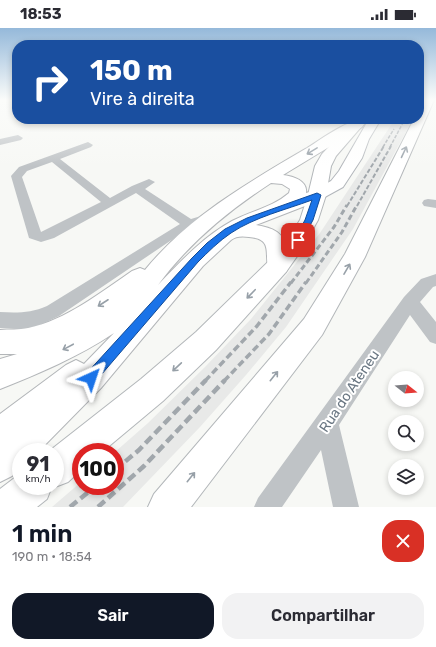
<!DOCTYPE html>
<html lang="pt">
<meta charset="utf-8">
<style>
body{margin:0;font-family:Rubik,sans-serif;background:#f2f2f3;color:#2b2b33;height:100vh;display:flex;flex-direction:column;font-size:15px;white-space:nowrap}
*{box-sizing:border-box;margin:0}
p{font-size:13px;color:#7c7c81}
.icon{flex:none;width:22px;height:22px;fill:none;stroke:currentColor;stroke-width:2;stroke-linecap:round;stroke-linejoin:round}
.map{position:relative;height:479px;overflow:hidden}
.panel{display:flex;flex-direction:column;background:#fff;flex:1}
.panel>*{flex:none}
.banner{position:absolute;left:12px;top:12px;width:412px;height:84px;border-radius:16px;box-shadow:0 2px 6px #0003;background:#1a4fa0;color:#fff;overflow:hidden}
.needle{width:26px;rotate:107deg}
.buttons{position:absolute;left:388px;top:343px;display:grid;gap:8px}
.buttons a{display:grid;place-items:center;width:36px;height:36px;border-radius:50%;background:#fff;box-shadow:0 2px 6px #0003;font-size:20px}
.speed{position:absolute;left:12px;top:415px;display:flex;gap:8px;font-size:20px;font-weight:700;text-align:center}
.speed>*{display:grid;place-content:center;width:52px;height:52px;border-radius:50%;background:#fff;box-shadow:0 2px 6px #0003;line-height:1}
.speed small{font-size:10px;font-weight:400}
.speed .limit{border:6px solid #d22;background:#fff;color:#111}
.pin{position:absolute;display:grid;place-items:center;width:34px;height:34px;color:#fff;margin:-17px;border-radius:8px;box-shadow:0 2px 6px #0006}
.me{position:absolute;width:44px;margin:-22px;rotate:42deg;stroke-linejoin:round;filter:drop-shadow(0 0 3px #0008)}
.turn{display:flex;align-items:center;gap:14px;height:84px;padding:0 12px;font-size:18px}
.turn .icon{width:52px;height:52px;stroke-width:2.5}
.turn b{display:block;font-size:28px;line-height:34px}
.round{display:grid;place-items:center;flex:none;width:42px;height:42px;border-radius:16px;background:#f2f2f3}
.head{display:flex;align-items:center;justify-content:space-between;height:68px;padding:0 12px}
h1{font-size:24px;font-weight:600;line-height:30px;color:#111827}
.cta{display:flex;gap:8px;margin-top:auto;padding:8px 12px}
.cta a{flex:1;height:46px;border-radius:16px;background:#111827;color:#fff;font-size:16px;font-weight:600;line-height:46px;text-align:center}
.cta a+a{background:#f2f2f3;color:#2b2b33}
.status{display:flex;justify-content:space-between;align-items:center;height:28px;padding:0 20px;background:#fff;direction:ltr}
.status svg{height:11px;fill:currentColor}
.map>svg:first-child{display:block}
.built{fill:#e8e9e8}
.lines{fill:none;stroke-linecap:round;stroke-linejoin:round}
.secondary-casing{stroke:#b2b6bb;stroke-width:2}
.primary-casing{stroke:#b3b7ba;stroke-width:2}
.highway-casing{stroke:#b3b6b9;stroke-width:2}
.street{fill:#bfc3c6;fill-rule:evenodd}
.secondary{fill:#fff;fill-rule:evenodd}
.primary{fill:#fff;fill-rule:evenodd}
.highway{fill:#fff;fill-rule:evenodd}
.rail-far4{stroke:#a1a7ac;stroke-width:1.5;stroke-dasharray:3.5 1.5;stroke-linecap:butt}
.rail-far3{stroke:#a1a7ac;stroke-width:2;stroke-dasharray:4.5 2;stroke-linecap:butt}
.rail-far2{stroke:#a1a7ac;stroke-width:3;stroke-dasharray:5.5 3;stroke-linecap:butt}
.rail-far1{stroke:#a1a7ac;stroke-width:3.5;stroke-dasharray:7 3.5;stroke-linecap:butt}
.rail{stroke:#a1a7ac;stroke-width:4.5;stroke-dasharray:9 4.5;stroke-linecap:butt}
.oneway{stroke:#97a0a8}
.route{fill:#1a73e8;stroke:#114b97}
.labels{text-anchor:middle;stroke-width:4;stroke-linejoin:round;paint-order:stroke}
.near-street-label{font-size:14px;fill:#6a7783;stroke:#fff}
</style>
<div class="status"><b>18:53</b><svg viewBox="0 0 49 12"><path d="M0 12V9h3v3zM5 12V6h3v6zM10 12V3h3v9zM15 12V0h3v12zM26 1h20v11H26zM47 4h2v5h-2z"/></svg></div>
<div class="map">
<svg width="436" height="479" viewBox="0 0 436 479">
<rect width="100%" height="100%" fill="#f7f8f5"/>
<!-- built -->
<path class="built" d="M395 91H413L353 201 286 299 246 347 200 399 123 479H52L81 454V458H115V424L148 395 205 339 251 291 320 205Z"/>
<g class="lines">
<defs>
<path id="secondary" d="M369 91H381L369 111 362 130 343 159 323 170 317 172 311 170 309 167 311 164 331 153 339 143Z"/>
<g id="primary">
<path d="M424 72H434L365 229 322 307 191 479H148L154 466 304 291 345 226 414 91H419V81Z"/>
<path d="M355 91H368L336 128 331 138 326 167 318 192 300 224 286 244 216 322 163 373 102 424H81V442L68 454 55 459 53 458H55V424H48L141 351 196 304 270 232 286 214 300 192 308 167 315 138 322 126Z"/>
<path d="M21 445V458H52L47 471 37 479H0V461Z"/>
</g>
<path id="highway" d="M358 92 362 93 364 96 362 99 283 147C293 148 308 153 306 165L317 162 323 163 326 167 323 171 256 197C263 198 271 200 277 204 289 213 293 231 286 244L278 246 270 244C262 229 276 211 249 209 242 208 236 208 231 212L203 238 101 360 38 424H21V440L12 448 0 454V386L66 337 76 332 84 336 114 305C78 329 40 345 0 361V331L17 326H0V302C9 301 19 302 28 300 66 292 100 265 132 243L140 240 145 242C188 189 249 154 307 120 323 110 340 97 358 92ZM271 155 282 156 290 161 289 165C273 179 251 183 232 193 203 209 181 233 158 257 188 216 228 183 271 155Z"/>
</defs>
<!-- secondary casing -->
<use href="#secondary" class="secondary-casing"/>
<!-- primary casing -->
<use href="#primary" class="primary-casing"/>
<!-- highway casing -->
<use href="#highway" class="highway-casing"/>
<!-- street -->
<g class="street">
<path d="M18 107 23 110 21 112 0 117V111Z"/>
<path d="M88 114 93 117 91 119 60 131 110 170 132 158 149 151 155 154 145 161 191 191 211 185 215 186 217 189 215 192 194 199 173 211 59 288 38 298 21 301 0 300V284C17 285 31 285 47 278L180 196 136 165 54 210 41 214 29 210 11 148 19 139ZM52 134 101 174 41 204 22 149 27 143Z"/>
<path d="M428 171 436 172V180L424 178 422 175 424 172Z"/>
<path d="M436 246V258L433 259 420 274 436 294V316L430 314 410 287 339 397 359 479H333L321 422 282 479H254L258 470 404 269 421 251Z"/>
</g>
<!-- secondary -->
<use href="#secondary" class="secondary"/>
<!-- primary -->
<use href="#primary" class="primary"/>
<!-- highway -->
<use href="#highway" class="highway"/>
<!-- rail-far4 -->
<g class="rail-far4">
<path d="M383 119 394 101"/>
<path d="M390 119 405 91"/>
</g>
<!-- rail-far3 -->
<g class="rail-far3">
<path d="M347 178 384 118"/>
<path d="M357 178 391 118"/>
</g>
<!-- rail-far2 -->
<g class="rail-far2">
<path d="M291 255 334 199 347 177"/>
<path d="M306 255 342 204 357 177"/>
</g>
<!-- rail-far1 -->
<g class="rail-far1">
<path d="M205 353 257 298 291 254"/>
<path d="M224 353 269 306 306 254"/>
</g>
<!-- rail -->
<g class="rail">
<path d="M115 442 139 422 206 352"/>
<path d="M70 479 96 458"/>
<path d="M98 479 144 438 225 352"/>
</g>
</g>
<!-- one-way arrows -->
<defs><path id="oneway-shaft" d="M-6 0H5M1.5-3L5.5 0L1.5 3" fill="none" stroke-width="1.6" stroke-linecap="round" stroke-linejoin="round"/></defs>
<g class="oneway">
<use href="#oneway-shaft" transform="translate(312 123) rotate(149)"/>
<use href="#oneway-shaft" transform="translate(404 124) rotate(-65)"/>
<use href="#oneway-shaft" transform="translate(347 241) rotate(-60)"/>
<use href="#oneway-shaft" transform="translate(251 266) rotate(134)"/>
<use href="#oneway-shaft" transform="translate(103 275) rotate(147)"/>
<use href="#oneway-shaft" transform="translate(68 319) rotate(152)"/>
<use href="#oneway-shaft" transform="translate(177 339) rotate(137)"/>
<use href="#oneway-shaft" transform="translate(274 348) rotate(-51)"/>
<use href="#oneway-shaft" transform="translate(191 449) rotate(-51)"/>
</g>
<!-- sky -->
<linearGradient id="sky" x2="0" y2="1"><stop stop-color="#95b9da"/><stop offset="0.52" stop-color="#fbfcfa"/><stop offset="1" stop-color="#fbfcfa" stop-opacity="0"/></linearGradient>
<rect width="436" height="139" fill="url(#sky)"/>
<!-- route -->
<path class="route" d="M317 165 321 167 313 192 301 214 298 215 294 212 305 192 312 172C285 182 255 189 231 205 219 213 208 224 198 234L95 354 91 356 86 354 85 350 86 346 192 230 207 215 225 201 247 190Z"/>
<g class="labels">
<!-- near-street labels -->
<g class="near-street-label">
<text transform="translate(349 363) rotate(-56)" y="5">Rua do Ateneu</text>
</g>
</g>
</svg>
<div class="buttons">
<a><svg class="needle" viewBox="-14 -14 28 28"><path d="M0-13l5 13h-10z" fill="#e53935"/><path d="M0 13l5-13h-10z" fill="#7c7c81"/></svg></a>
<a><svg class="icon" aria-label="search" viewBox="0 0 24 24"><circle cx="10" cy="10" r="6"/><path d="M15 15l6 6"/></svg></a>
<a><svg class="icon" aria-label="layers" viewBox="0 0 24 24"><path d="M12 4l9 5-9 5-9-5zM3 14l9 5 9-5"/></svg></a>
</div>
<div class="speed"><div>91<small>km/h</small></div><div class="limit">100</div></div>
<div class="pin" style="left:298px;top:212px;background:#d93025"><svg class="icon" aria-label="arrive" viewBox="0 0 24 24"><path d="M6 21V4h12l-3 4 3 4H6"/></svg></div>
<svg class="me" style="left:91px;top:350px" viewBox="-20 -20 40 40"><path d="M0-17L14 15 0 8-14 15z" fill="#1a73e8" stroke="#fff" stroke-width="4"/></svg>
<div class="banner">
<div class="turn"><svg class="icon" aria-label="right" viewBox="0 0 24 24"><path d="M7 20v-9h11M14 6l5 5-5 5"/></svg><div><b>150 m</b>Vire à direita</div></div>
</div>
</div>
<section class="panel">
<div class="head"><div><h1>1 min</h1><p>190 m · 18:54</p></div><a class="round" style="background:#d93025;color:#fff"><svg class="icon" aria-label="close" viewBox="0 0 24 24"><path d="M6 6l12 12M18 6L6 18"/></svg></a></div>
<div class="cta"><a>Sair</a><a>Compartilhar</a></div>
</section>
